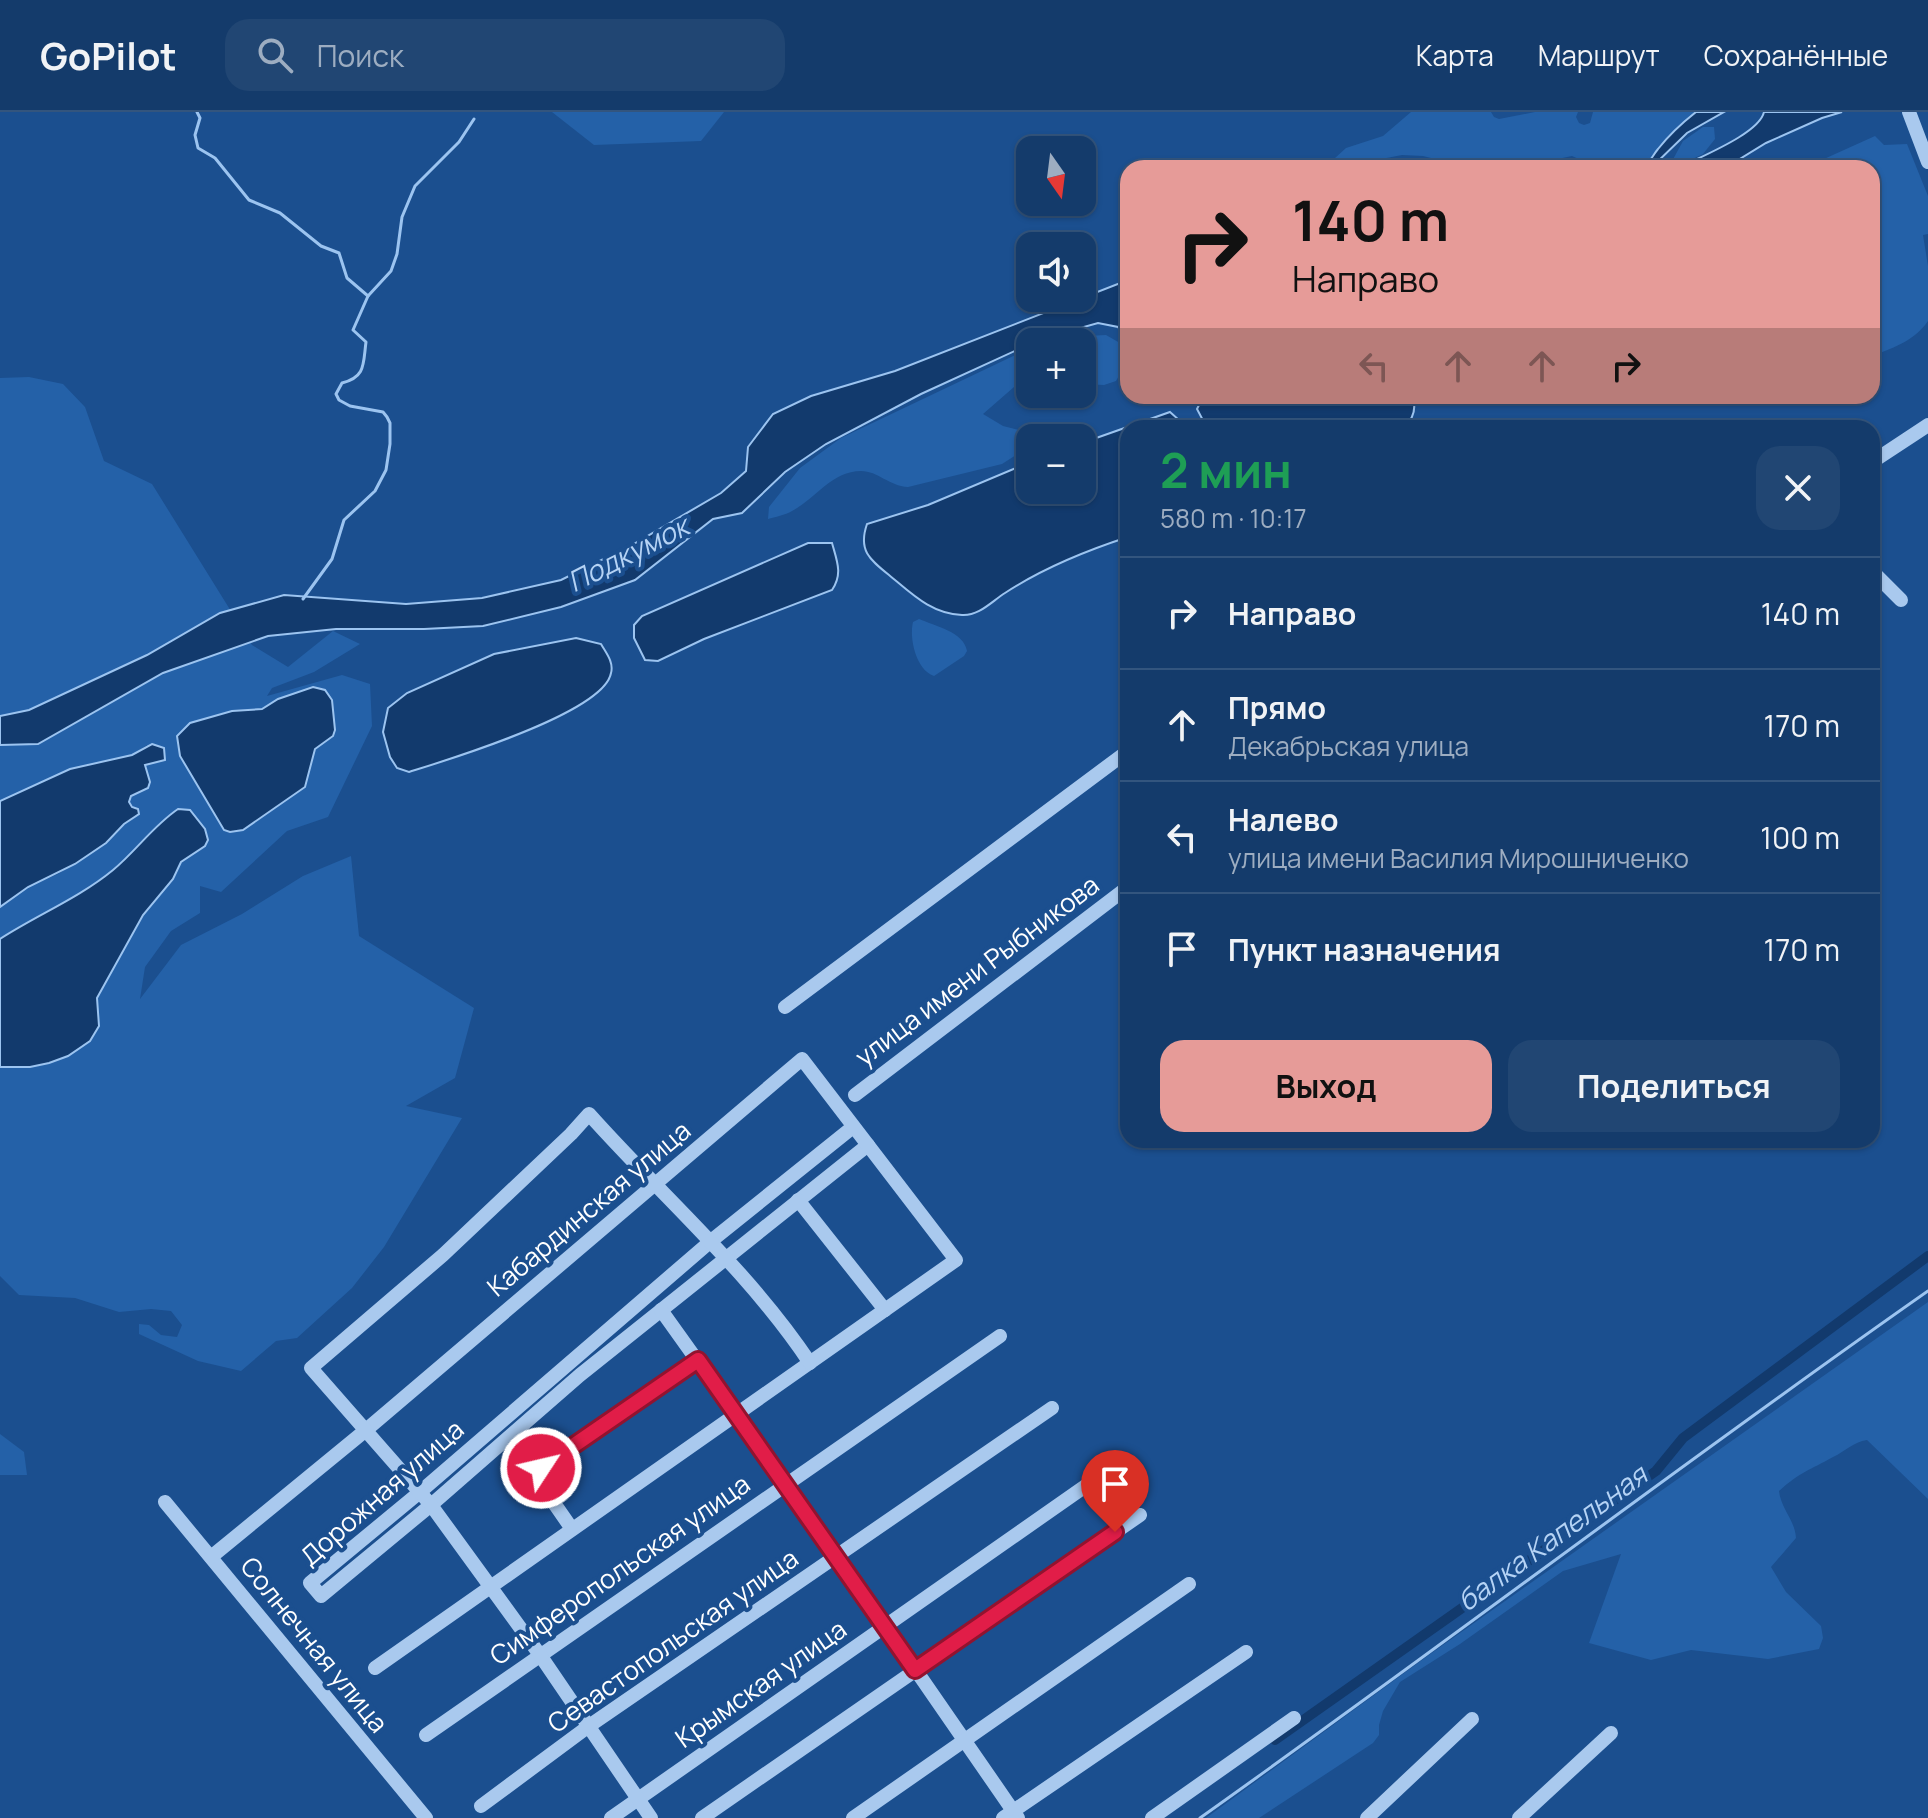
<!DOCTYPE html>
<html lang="ru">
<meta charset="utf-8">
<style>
body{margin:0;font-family:Manrope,sans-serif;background:#214673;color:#f1f3f6;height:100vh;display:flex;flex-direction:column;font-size:30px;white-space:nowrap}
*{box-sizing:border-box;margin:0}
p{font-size:26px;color:#9dadc1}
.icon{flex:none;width:44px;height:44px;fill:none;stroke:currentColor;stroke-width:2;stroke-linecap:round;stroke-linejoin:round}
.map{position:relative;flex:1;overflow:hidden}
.side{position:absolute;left:1120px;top:308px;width:760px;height:728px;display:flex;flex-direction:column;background:#143b6b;border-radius:24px;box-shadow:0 2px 6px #0004,0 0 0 2px #33557e}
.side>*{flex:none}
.hud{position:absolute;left:1120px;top:48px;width:760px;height:244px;border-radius:24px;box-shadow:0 2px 6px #0004,0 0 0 2px #33557e;background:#e69b98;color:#111;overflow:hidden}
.needle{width:52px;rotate:166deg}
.controls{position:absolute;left:1016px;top:24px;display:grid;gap:16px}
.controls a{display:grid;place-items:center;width:80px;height:80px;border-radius:16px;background:#143b6b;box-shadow:0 2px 6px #0004,0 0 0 2px #33557e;font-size:40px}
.pin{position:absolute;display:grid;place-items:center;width:68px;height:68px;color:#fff;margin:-82px -34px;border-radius:50% 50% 50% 0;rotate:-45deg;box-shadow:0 0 8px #0007}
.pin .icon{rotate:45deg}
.me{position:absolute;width:88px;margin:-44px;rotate:55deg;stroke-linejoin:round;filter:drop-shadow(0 0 6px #0008)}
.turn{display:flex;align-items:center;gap:28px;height:168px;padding:0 40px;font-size:36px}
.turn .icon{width:104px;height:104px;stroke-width:2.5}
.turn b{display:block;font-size:56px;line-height:68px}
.lanes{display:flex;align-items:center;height:76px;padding:0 40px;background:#0003;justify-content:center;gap:40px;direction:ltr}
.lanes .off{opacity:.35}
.round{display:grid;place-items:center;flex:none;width:84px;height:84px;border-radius:24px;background:#214673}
.head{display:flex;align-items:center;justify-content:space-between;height:136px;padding:0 40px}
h1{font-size:48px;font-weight:700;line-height:60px;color:#1e9e55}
.cta{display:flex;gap:16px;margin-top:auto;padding:16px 40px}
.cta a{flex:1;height:92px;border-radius:24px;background:#e69b98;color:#111;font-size:32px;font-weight:700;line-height:92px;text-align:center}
.cta a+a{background:#214673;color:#f1f3f6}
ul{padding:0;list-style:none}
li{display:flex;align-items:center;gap:24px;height:112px;padding:0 40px;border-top:2px solid #33557e}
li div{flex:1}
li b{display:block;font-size:30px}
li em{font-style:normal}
header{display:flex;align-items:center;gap:48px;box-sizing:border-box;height:112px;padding:0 40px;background:#143b6b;border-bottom:2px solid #33557e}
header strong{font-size:38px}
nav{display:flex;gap:44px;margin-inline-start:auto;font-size:28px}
.search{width:560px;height:72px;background:#214673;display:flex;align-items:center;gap:20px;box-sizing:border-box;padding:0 28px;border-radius:24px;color:#9dadc1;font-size:30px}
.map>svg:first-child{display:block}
.green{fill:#2461a8;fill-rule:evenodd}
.water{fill:#123a6d;stroke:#9cc4f0;stroke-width:2}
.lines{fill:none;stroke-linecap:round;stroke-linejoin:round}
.stream{stroke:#9cc4f0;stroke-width:3}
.canal{stroke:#123a6d;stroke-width:10}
.minor{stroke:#a9c9ee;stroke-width:14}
.route-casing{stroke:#92132f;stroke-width:20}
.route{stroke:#e11d48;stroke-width:14}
.labels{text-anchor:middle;stroke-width:8;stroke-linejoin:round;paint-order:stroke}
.street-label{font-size:26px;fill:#fff;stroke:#1b4f8f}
.water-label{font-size:28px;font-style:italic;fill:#b5d3f5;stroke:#1b4f8f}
</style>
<header>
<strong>GoPilot</strong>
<div class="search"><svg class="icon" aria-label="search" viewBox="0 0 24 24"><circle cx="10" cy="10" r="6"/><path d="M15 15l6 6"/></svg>Поиск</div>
<nav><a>Карта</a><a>Маршрут</a><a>Сохранённые</a></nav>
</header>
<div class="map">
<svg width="1928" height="1706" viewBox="0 0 1928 1706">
<rect width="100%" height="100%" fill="#1b4f8f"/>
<!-- green -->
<g class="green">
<path d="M552 0H724L701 29 594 33Z"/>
<path d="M1411 0H1491L1494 5 1499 7 1535 0H1578L1576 5 1579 11 1584 13 1590 11 1593 0H1696C1682 11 1669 23 1658 37 1652 44 1650 52 1641 56H1599L1572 44 1515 56H1471L1423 44 1402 43 1366 50 1352 56H1324L1346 36 1383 24Z"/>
<path d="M1703 15H1714L1715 27 1703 42 1674 56 1671 51 1683 29Z"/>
<path d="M1875 24 1884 33 1907 32 1928 84V122L1923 123 1928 154V209C1915 228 1895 235 1875 243H1872V56H1813L1824 47Z"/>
<path d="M1106 223 1127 235 1128 247 1116 269 1104 273 1082 272V230H1042L1050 226Z"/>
<path d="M1030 236V272L1014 275 983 302 1003 314 1027 320 1031 326 1030 334 1002 352 908 375C889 374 878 359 861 359 832 359 815 387 792 399 785 403 775 405 768 407L769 395 800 356 841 326Z"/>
<path d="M29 265 63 272 85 295 104 349 152 372 252 533 288 555 333 519 360 532 314 560 272 576 267 584 342 563 370 572 372 614 328 705 287 719 221 780 200 774V801L171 819 145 855 140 887 181 833 242 802 303 764 351 744 359 824 474 896 455 966 406 994 462 1006 384 1135 352 1176 297 1226 276 1229 241 1259 198 1249 139 1222V1212L149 1213 161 1223 177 1225 182 1213 171 1199 151 1197 119 1200 75 1186 19 1183 0 1164V955H30L68 944 99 914 97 886 143 802 173 767 181 750 205 734 178 697C153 714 136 739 113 758 79 786 37 803 0 827V795L28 775 58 762 106 731 124 712 139 702 129 690 131 684 150 670 145 659 147 633 132 643 70 657 0 689V266ZM313 575C338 582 334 602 333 624L315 637 305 675 267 702 224 718 180 644 177 630 190 611 232 599 262 597 278 587Z"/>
<path d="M919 507C935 514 964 520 967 539L964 544 934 564C916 558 909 526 913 510Z"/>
<path d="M1928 1190V1387L1867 1328C1853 1330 1846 1339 1833 1345 1810 1358 1800 1360 1779 1379 1781 1397 1795 1408 1796 1426L1771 1455 1786 1480 1821 1514 1823 1526 1819 1537 1768 1547 1691 1538 1651 1548 1589 1531 1621 1442 1563 1459 1460 1532 1400 1570 1383 1599 1379 1613V1623L1373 1631 1259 1706H1206L1426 1545Z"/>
<path d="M0 1322 24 1340 27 1363H0Z"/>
</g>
<!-- water -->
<g class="water">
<path d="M1696 0H1724L1687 21 1651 56H1641C1650 52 1652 44 1658 37 1669 23 1682 11 1696 0Z"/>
<path d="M1764 0H1842L1822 6 1766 31 1725 56H1679C1699 45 1759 22 1764 0Z"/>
<path d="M1128 168V230L1118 215 1098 211 1030 230V232L921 282 826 332 785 360 742 401 713 407 635 468 561 495 483 514 424 517H336L268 524 163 561 38 632 0 633V604L29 598 147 543 220 501 284 483 406 492 482 486 561 468 632 433 721 381 746 359 748 335 773 302 811 284 895 259Z"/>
<path d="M1213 284H1412C1417 296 1413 307 1404 316H1207L1197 297 1201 289Z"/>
<path d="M1170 300 1179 308 1183 316H1128V425C1085 439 1043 456 1005 481 991 490 979 504 962 503 931 502 911 481 889 463 869 447 858 438 867 412L928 393 1030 350V378H1082V331Z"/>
<path d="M808 431H832C837 449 843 462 832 478L704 527 658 549 645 548 634 526V513L642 504Z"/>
<path d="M576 526 601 532C606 541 614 550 611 561 604 601 447 648 409 660L397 656 390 645 383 620 388 596 407 581 494 542Z"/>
<path d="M313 575 325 578 332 588 335 618 333 624 315 637 305 675 243 718 230 720 224 718 180 644 177 624 190 611 232 599 262 597 278 587Z"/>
<path d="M152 632 164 636 165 648 145 653 150 670 148 676 131 684 129 690 132 695 138 697 139 702 124 712 106 731 75 752 28 775 0 795V689L70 657 132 643Z"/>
<path d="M178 697 190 698 205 717 208 728 205 734 181 750 173 767 143 803 97 886 99 914 90 929 68 944 49 951 30 955H0V827C37 803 79 786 113 758 136 739 153 714 178 697Z"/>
</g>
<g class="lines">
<!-- stream -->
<g class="stream">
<path d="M197 0 200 6 195 23 198 36 215 46 249 88 280 101 321 134 339 141 347 166 368 184"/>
<path d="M303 487 332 447 344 408 375 379 386 358 390 332V311L387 305 383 300 350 294 339 288 336 282 342 271C366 265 363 252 366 230L353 218 368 184 391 159 397 142 402 105 415 74 459 30 474 7"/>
<path d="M1200 1706C1444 1533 1682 1351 1928 1179"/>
</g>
<!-- canal -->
<path class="canal" d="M1275 1628 1656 1359 1683 1326 1928 1144"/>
<!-- minor -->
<g class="minor">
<path d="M1909 0 1928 50"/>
<path d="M1872 350 1928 313"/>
<path d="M1872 462 1876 463 1901 488"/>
<path d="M785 895 1128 639"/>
<path d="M855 983 1128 775"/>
<path d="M853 1015 711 1129 420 1380 310 1471 321 1484 431 1393 580 1263 868 1033"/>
<path d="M798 1088 885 1198"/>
<path d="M661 1198 837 1444 1018 1706"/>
<path d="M165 1390 426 1706"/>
<path d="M572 1417 538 1368 537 1362 698 1248"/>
<path d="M211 1445 366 1318 802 947 956 1148 375 1556"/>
<path d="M426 1623 1000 1224"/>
<path d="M481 1694 589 1614 1052 1296"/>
<path d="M611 1706 1107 1359"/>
<path d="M651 1706 540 1543 431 1393 311 1256 443 1143 571 1022 589 1002C663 1085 748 1158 810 1251"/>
<path d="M702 1706 1140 1403"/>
<path d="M853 1706 1189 1472"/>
<path d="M1003 1706 1246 1540"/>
<path d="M1152 1706 1294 1606"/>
<path d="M1367 1706 1472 1607"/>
<path d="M1519 1706 1611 1621"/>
</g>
</g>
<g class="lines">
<defs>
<path id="route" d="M541 1356 698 1248 915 1558 1115 1420"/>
</defs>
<!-- route casing -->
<use href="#route" class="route-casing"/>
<!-- route -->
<use href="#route" class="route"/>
</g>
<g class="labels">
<!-- street labels -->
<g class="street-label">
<text transform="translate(977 859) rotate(-37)" y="9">улица имени Рыбникова</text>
<text transform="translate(589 1097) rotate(-40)" y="9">Кабардинская улица</text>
<text transform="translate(382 1381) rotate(-41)" y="9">Дорожная улица</text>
<text transform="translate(620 1458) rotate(-35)" y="9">Симферопольская улица</text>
<text transform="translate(673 1529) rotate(-35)" y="9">Севастопольская улица</text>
<text transform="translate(314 1533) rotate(51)" y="9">Солнечная улица</text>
<text transform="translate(761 1572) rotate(-35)" y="9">Крымская улица</text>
</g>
<!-- water labels -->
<g class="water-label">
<text transform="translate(628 442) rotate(-27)" y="10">Подкумок</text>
<text transform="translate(1552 1426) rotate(-36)" y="10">балка Капельная</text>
</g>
</g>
</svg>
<div class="controls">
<a><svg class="needle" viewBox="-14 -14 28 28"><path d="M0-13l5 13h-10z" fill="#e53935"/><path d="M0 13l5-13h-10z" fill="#9dadc1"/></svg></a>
<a><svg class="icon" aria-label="sound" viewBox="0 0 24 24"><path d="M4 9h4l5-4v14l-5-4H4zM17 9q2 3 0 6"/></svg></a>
<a>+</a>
<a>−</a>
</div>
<div class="pin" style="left:1115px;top:1420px;background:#d93025"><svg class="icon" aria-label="arrive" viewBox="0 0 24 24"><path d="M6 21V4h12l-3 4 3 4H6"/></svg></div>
<svg class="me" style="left:541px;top:1356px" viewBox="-20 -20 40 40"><circle r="17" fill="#e11d48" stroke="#fff" stroke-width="3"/><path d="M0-11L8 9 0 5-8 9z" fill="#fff"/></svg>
<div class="hud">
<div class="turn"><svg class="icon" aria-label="right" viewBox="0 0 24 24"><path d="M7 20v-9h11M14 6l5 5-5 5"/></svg><div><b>140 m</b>Направо</div></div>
<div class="lanes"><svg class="icon off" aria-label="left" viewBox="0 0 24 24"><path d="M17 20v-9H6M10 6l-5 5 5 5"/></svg><svg class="icon off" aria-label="ahead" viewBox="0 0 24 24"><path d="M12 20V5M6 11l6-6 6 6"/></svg><svg class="icon off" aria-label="ahead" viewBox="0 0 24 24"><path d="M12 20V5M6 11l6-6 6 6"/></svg><svg class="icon" aria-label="right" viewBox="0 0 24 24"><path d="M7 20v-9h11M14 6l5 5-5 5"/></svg></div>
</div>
<section class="side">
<div class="head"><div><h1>2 мин</h1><p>580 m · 10:17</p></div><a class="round"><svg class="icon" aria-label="close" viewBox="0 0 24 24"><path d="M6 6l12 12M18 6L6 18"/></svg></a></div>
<ul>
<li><svg class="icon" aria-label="right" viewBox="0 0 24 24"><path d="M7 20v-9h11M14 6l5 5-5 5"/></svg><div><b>Направо</b></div><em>140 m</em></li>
<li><svg class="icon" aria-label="ahead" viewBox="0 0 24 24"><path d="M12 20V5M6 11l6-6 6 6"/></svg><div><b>Прямо</b><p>Декабрьская улица</p></div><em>170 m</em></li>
<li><svg class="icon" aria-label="left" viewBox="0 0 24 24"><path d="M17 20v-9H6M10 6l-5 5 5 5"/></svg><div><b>Налево</b><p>улица имени Василия Мирошниченко</p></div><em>100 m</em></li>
<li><svg class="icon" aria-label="arrive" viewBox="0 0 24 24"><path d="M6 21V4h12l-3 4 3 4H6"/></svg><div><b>Пункт назначения</b></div><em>170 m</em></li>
</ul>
<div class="cta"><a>Выход</a><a>Поделиться</a></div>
</section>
</div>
